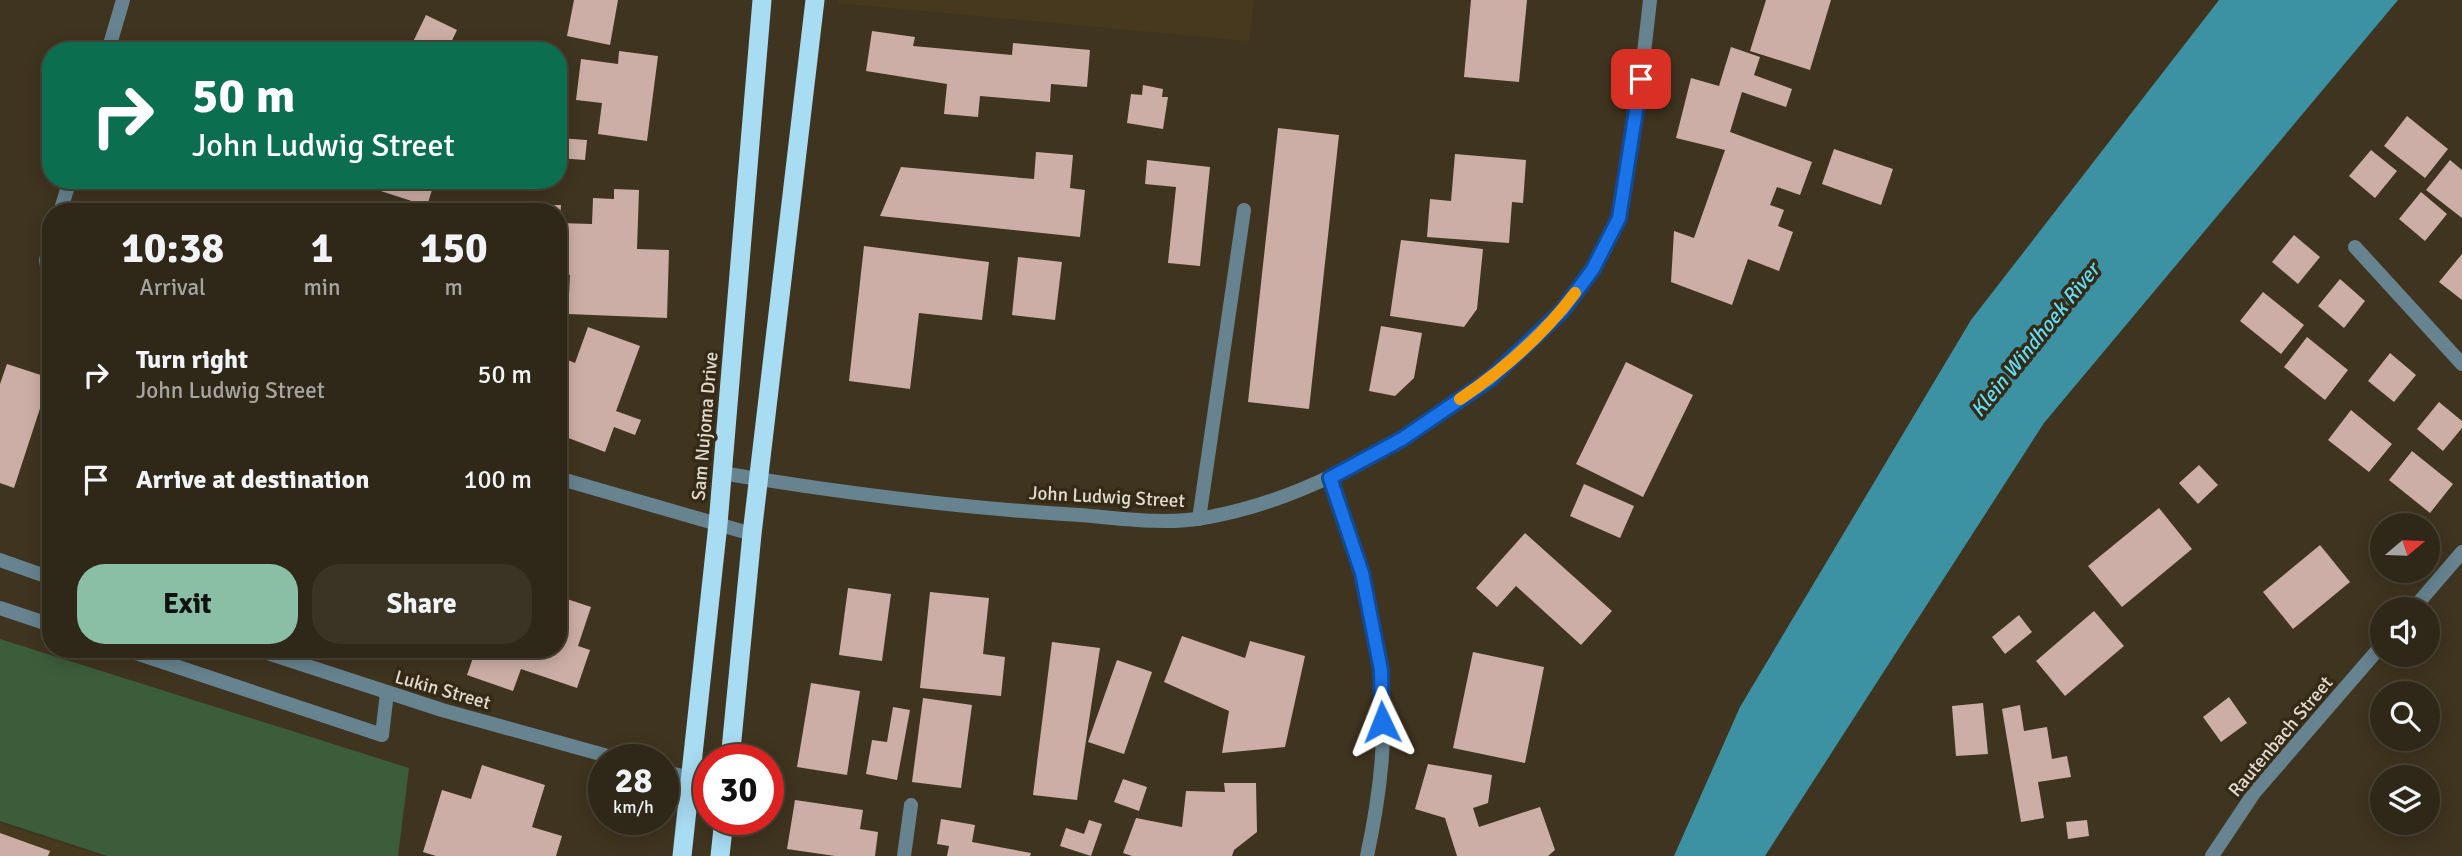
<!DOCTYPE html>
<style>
body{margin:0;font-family:Signika,sans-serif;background:#3b3324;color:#f1f3f6;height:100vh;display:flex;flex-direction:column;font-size:26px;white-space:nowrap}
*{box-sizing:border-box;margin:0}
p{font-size:23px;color:#a7a5a1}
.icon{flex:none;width:38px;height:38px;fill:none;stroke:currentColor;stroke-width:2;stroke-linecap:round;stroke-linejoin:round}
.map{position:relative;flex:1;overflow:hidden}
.panel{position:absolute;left:42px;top:203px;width:525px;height:455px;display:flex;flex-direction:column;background:#2f2717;border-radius:28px;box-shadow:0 4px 18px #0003,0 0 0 2px #4a4436}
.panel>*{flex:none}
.guide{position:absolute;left:42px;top:42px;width:525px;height:147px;border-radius:28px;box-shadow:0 4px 18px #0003,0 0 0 2px #4a4436;background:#0b6e4f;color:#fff;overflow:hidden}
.needle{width:46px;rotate:71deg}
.fabs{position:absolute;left:2370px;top:513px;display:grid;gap:14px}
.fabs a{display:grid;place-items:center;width:70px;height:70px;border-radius:50%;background:#2f2717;box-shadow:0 4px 18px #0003,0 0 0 2px #4a4436;font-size:35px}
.speed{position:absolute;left:588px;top:744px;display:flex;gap:14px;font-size:35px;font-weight:700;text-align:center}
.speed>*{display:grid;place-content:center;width:91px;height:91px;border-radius:50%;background:#2f2717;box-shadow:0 4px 18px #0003,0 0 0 2px #4a4436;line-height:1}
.speed small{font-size:18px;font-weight:400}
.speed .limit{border:10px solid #d22;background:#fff;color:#111}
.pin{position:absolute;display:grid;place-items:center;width:60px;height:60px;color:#fff;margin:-30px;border-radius:14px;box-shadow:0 4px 10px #0006}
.me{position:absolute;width:77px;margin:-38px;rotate:358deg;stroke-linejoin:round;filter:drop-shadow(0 0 5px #0008)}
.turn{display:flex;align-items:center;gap:24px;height:147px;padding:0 35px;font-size:32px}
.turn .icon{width:91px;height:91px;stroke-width:2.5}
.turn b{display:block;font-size:49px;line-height:60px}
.eta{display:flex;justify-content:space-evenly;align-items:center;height:119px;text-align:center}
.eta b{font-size:42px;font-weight:700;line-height:49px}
.button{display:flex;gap:14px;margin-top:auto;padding:14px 35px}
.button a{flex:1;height:80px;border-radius:28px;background:#8abfa5;color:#111;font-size:28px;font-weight:700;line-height:80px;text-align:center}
.button a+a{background:#3b3324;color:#f1f3f6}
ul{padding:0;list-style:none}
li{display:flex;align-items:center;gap:21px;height:105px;padding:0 35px}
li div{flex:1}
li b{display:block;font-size:26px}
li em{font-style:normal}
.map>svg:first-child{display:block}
.built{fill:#47391d}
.green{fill:#3c5d3a}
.water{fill:#3c91a2}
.building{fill:#ccaea6}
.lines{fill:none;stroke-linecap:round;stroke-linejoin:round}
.service{stroke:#66838f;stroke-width:14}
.minor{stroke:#66838f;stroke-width:14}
.trunk{stroke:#a8dcf2;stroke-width:19}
.route-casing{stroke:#114b97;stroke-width:18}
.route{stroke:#1a73e8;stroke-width:12}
.slow{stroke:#f59e0b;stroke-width:12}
.labels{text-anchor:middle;stroke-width:7;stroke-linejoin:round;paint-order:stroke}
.street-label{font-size:19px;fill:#e1dace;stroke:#352a16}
.water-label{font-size:21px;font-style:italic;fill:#61def6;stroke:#352a16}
</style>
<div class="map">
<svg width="2462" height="856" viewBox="0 0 2462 856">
<rect width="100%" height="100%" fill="#3f341f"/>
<!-- built -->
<g class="built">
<path d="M838 0H1254L1249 41 837 3Z"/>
<path d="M0 823 101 856H0Z"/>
</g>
<!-- green -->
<path class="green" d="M0 639 409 768 398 856H107L0 821Z"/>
<!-- water -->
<path class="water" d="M2219 0H2398L2044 423 1765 856H1674L1740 707 1971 320Z"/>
<!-- building -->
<g class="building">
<path d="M574 0H618L610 45 567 36Z"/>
<path d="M1471 0H1527L1519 82 1464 77Z"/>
<path d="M1766 0H1831L1810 70 1750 51Z"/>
<path d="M426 15 457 30 447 51H420L411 46Z"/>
<path d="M872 31 915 37 913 46 1012 55 1013 43 1090 50 1087 87 1051 84 1050 102 980 96 978 117 944 114 947 84 866 71Z"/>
<path d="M1731 47 1760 57 1754 75 1792 89 1786 107 1742 92 1730 132 1812 162 1800 195 1777 187 1770 205 1784 210 1778 226 1793 232 1779 271 1748 259 1732 305 1671 282 1674 231 1694 238 1725 150 1676 138 1691 78 1719 86Z"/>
<path d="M619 51 658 56 647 141 598 134 602 103 576 100 581 59 618 64Z"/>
<path d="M1143 85 1163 89 1162 97H1168L1163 129 1127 123 1131 94 1142 95Z"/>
<path d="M2407 116 2448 149 2425 178 2384 146Z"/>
<path d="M1278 128 1339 135 1309 409 1248 402Z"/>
<path d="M558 138 587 140 585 160 558 158Z"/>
<path d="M1834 149 1893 169 1881 205 1822 184Z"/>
<path d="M2371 150 2397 171 2375 198 2349 176Z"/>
<path d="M1036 152 1073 155 1070 188 1085 190 1080 237 880 216 901 167 1034 179Z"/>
<path d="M1455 154 1526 160 1523 203 1512 202 1509 243 1427 237 1430 199 1451 201Z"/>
<path d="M1147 160 1210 167 1200 266 1168 263 1176 187 1145 184Z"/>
<path d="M2450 160 2462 170V218L2426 190Z"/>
<path d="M347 180H435L427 206Z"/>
<path d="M614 189 639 190 637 249 669 250 667 318 568 314 570 275 558 274V223L592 224 593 198 614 199Z"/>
<path d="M2421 192 2447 214 2425 241 2399 219Z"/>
<path d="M541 205H561L560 223H558V212H541Z"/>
<path d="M2294 235 2320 257 2298 284 2272 262Z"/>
<path d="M1401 240 1483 249 1477 309 1464 327 1390 316Z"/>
<path d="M864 246 989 262 982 320 919 313 910 389 849 381Z"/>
<path d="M2462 254V300L2439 282Z"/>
<path d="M1018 257 1062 262 1055 320 1012 315Z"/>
<path d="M2340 279 2365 301 2344 328 2318 306Z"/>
<path d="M2263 292 2304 325 2281 354 2240 321Z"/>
<path d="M1381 326 1422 333 1414 378 1395 396 1369 391Z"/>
<path d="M588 327 640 346 616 411 641 420 635 435 614 427 605 452 558 434V356L575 363Z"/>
<path d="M2307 337 2348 370 2325 400 2284 367Z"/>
<path d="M2390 353 2416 375 2394 402 2368 381Z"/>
<path d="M1626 362 1693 395 1643 497 1576 464Z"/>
<path d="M7 364 50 378 14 488 0 483V384Z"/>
<path d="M2439 402 2462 421V428L2443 451 2417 429Z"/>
<path d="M2351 410 2392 444 2369 472 2328 440Z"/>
<path d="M2412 451 2453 484 2430 513 2389 480Z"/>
<path d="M2199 465 2218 485 2198 504 2179 483Z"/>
<path d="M1584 484 1634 506 1620 538 1570 516Z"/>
<path d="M2159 508 2192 549 2122 607 2088 566Z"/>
<path d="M1525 533 1612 611 1581 645 1516 586 1497 607 1476 588Z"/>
<path d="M2320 545 2350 582 2293 629 2263 592Z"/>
<path d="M848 588 891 594 882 661 839 655Z"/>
<path d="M930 592 989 598 983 654 1005 657 1001 696 920 688Z"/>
<path d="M558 596 591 607 578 646 590 650 577 688 521 669 513 691 467 675 476 649H558Z"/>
<path d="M2094 611 2124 646 2065 696 2036 661Z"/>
<path d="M2019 615 2032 632 2005 654 1992 637Z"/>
<path d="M1182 636 1245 658 1250 641 1305 656 1285 747 1222 753 1229 711 1164 682Z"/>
<path d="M1052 642 1100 648 1077 800 1033 795Z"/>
<path d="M1473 652 1544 667 1525 763 1453 748Z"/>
<path d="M1117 660 1152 672 1124 754 1088 742Z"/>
<path d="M811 683 860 691 847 775 797 767Z"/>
<path d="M2229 697 2247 723 2221 742 2203 717Z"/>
<path d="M923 698 972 705 961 788 912 782Z"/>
<path d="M1983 703 1988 754 1956 756 1952 706Z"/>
<path d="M2020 705 2024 731 2047 727 2052 759 2067 756 2071 777 2038 782 2044 818 2021 822 2002 709Z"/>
<path d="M893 707 910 710 897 780 866 774 872 740 887 742Z"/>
<path d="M1428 764 1492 775 1488 803 1473 808 1479 827 1540 807 1555 850 1548 856H1457L1445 818 1415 809Z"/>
<path d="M482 765 545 785 532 827 562 836 556 856H436L423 852 442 790 471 799Z"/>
<path d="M1123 779 1147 787 1139 811 1114 802Z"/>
<path d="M1224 783H1256L1257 832 1234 850 1232 856H1132L1123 853 1136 818 1182 827 1186 791 1225 792Z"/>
<path d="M795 800 863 810 860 829 878 832 875 856H835L787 849Z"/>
<path d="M941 819 975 825 972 842 1031 853 1030 856H947L949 846 937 844Z"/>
<path d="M1089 820 1102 824 1091 856 1060 846 1066 828 1084 834Z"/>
<path d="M2087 820 2089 836 2068 839 2066 822Z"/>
<path d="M0 833 50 851 48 856H0Z"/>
</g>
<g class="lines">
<!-- service -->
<g class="service">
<path d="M1199 519 1244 210"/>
<path d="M0 608 51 625"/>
<path d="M124 649 382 735 387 693"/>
<path d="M904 856 911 805"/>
</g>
<!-- minor -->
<g class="minor">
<path d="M108 51 123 0"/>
<path d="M60 212 70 180"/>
<path d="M51 244 46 260 51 293"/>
<path d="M2355 247 2462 364"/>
<path d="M722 473C841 493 960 508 1079 515 1119 518 1164 525 1203 518 1294 503 1375 457 1450 406 1519 359 1583 299 1618 221 1625 205 1625 183 1628 166 1637 111 1644 55 1650 0"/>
<path d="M558 478 752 534"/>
<path d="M1330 478C1351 541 1373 604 1381 670 1388 731 1380 796 1367 856"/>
<path d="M0 560 51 578"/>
<path d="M2413 609 2462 552"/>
<path d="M255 649 442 710 622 760"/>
<path d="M663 771 709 783"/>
<path d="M2212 856 2254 793 2382 645"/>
</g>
<!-- trunk -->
<g class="trunk">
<path d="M730 760 752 534 815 0"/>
<path d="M682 856 718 524 762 0"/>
<path d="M720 856 724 819"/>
</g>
</g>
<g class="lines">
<defs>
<path id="route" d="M1382 722 1381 670 1362 573 1330 478 1402 439 1490 379 1562 311 1593 269 1619 218 1641 79"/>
</defs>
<!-- route casing -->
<use href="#route" class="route-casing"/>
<!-- route -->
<use href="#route" class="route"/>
<!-- slow -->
<path class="slow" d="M1460 399C1502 371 1544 334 1575 293"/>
</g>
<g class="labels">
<!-- street labels -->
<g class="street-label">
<text transform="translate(704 426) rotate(-85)" y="7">Sam Nujoma Drive</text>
<text transform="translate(1107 496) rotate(3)" y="7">John Ludwig Street</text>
<text transform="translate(443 689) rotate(16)" y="7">Lukin Street</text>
<text transform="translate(2280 736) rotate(-50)" y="7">Rautenbach Street</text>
</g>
<!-- water labels -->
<g class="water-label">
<text transform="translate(2035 340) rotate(-51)" y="7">Klein Windhoek River</text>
</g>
</g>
</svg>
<div class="fabs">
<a><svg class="needle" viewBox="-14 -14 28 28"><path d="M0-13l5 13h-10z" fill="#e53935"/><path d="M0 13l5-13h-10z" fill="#a7a5a1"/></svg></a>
<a><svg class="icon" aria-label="sound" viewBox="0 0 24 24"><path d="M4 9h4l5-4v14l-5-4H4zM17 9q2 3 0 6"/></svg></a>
<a><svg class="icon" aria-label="search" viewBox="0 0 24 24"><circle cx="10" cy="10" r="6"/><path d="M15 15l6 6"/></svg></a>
<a><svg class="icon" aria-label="layers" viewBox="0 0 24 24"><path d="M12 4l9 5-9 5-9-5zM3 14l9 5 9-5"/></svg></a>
</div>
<div class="speed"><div>28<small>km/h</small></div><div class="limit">30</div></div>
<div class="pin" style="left:1641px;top:79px;background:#d93025"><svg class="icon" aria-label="arrive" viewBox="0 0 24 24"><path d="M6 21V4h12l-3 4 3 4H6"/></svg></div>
<svg class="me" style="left:1382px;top:722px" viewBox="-20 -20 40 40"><path d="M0-17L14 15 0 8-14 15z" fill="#1a73e8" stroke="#fff" stroke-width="4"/></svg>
<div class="guide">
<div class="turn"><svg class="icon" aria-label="right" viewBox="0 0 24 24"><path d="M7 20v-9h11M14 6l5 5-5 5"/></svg><div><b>50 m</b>John Ludwig Street</div></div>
</div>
<section class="panel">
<div class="eta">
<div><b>10:38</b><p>Arrival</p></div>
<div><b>1</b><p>min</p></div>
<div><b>150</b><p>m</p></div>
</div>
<ul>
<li><svg class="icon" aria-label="right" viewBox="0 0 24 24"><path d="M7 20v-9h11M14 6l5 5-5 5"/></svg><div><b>Turn right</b><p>John Ludwig Street</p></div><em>50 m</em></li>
<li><svg class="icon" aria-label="arrive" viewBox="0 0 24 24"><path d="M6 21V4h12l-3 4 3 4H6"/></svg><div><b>Arrive at destination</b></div><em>100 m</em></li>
</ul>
<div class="button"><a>Exit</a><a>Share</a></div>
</section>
</div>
